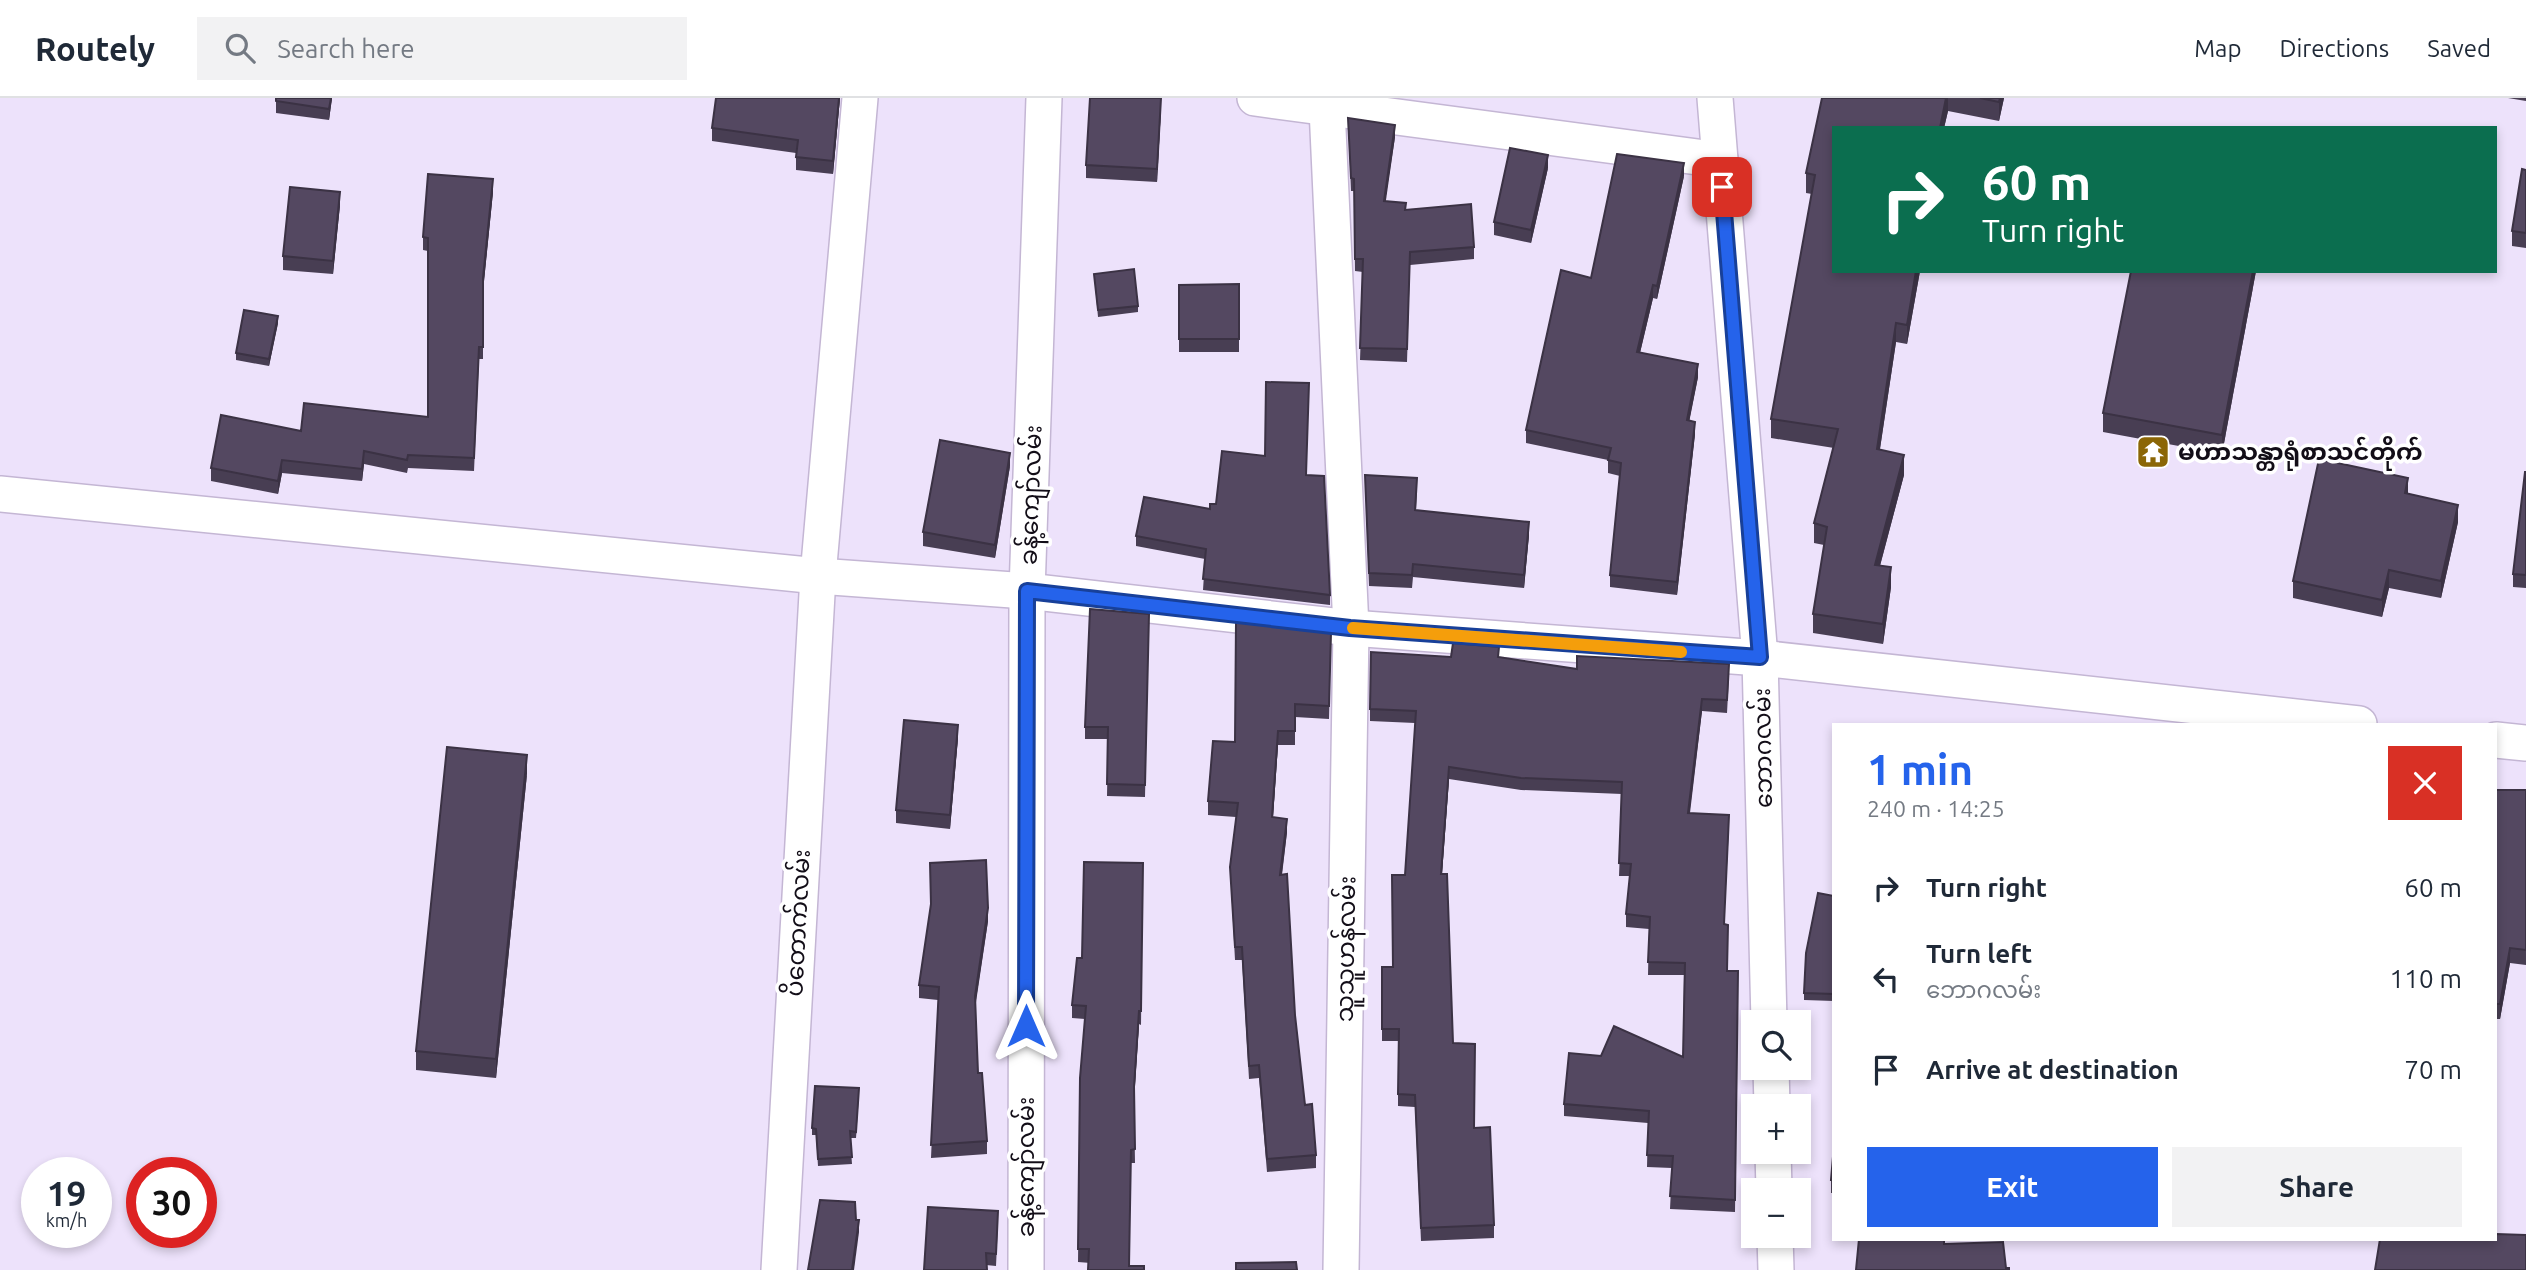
<!DOCTYPE html>
<meta charset="utf-8">
<style>
body{margin:0;font-family:Ubuntu,"Noto Sans Myanmar",sans-serif;background:#f2f2f3;color:#1f2937;height:100vh;display:flex;flex-direction:column;font-size:26px;white-space:nowrap}
*{box-sizing:border-box;margin:0}
p{font-size:23px;color:#747a83}
.icon{flex:none;width:38px;height:38px;fill:none;stroke:currentColor;stroke-width:2;stroke-linecap:round;stroke-linejoin:round}
.map{position:relative;flex:1;overflow:hidden}
.panel{position:absolute;left:1832px;top:625px;width:665px;height:518px;display:flex;flex-direction:column;background:#fff;border-radius:0px;box-shadow:0 4px 10px #0003}
.panel>*{flex:none}
.top-card{position:absolute;left:1832px;top:28px;width:665px;height:147px;border-radius:0px;box-shadow:0 4px 10px #0003;background:#0b6e4f;color:#fff;overflow:hidden}
.tools{position:absolute;left:1741px;top:912px;display:grid;gap:14px}
.tools a{display:grid;place-items:center;width:70px;height:70px;border-radius:0px;background:#fff;box-shadow:0 4px 10px #0003;font-size:35px}
.speed{position:absolute;left:21px;top:1059px;display:flex;gap:14px;font-size:35px;font-weight:700;text-align:center}
.speed>*{display:grid;place-content:center;width:91px;height:91px;border-radius:50%;background:#fff;box-shadow:0 4px 10px #0003;line-height:1}
.speed small{font-size:18px;font-weight:400}
.speed .limit{border:10px solid #d22;background:#fff;color:#111}
.pin{position:absolute;display:grid;place-items:center;width:60px;height:60px;color:#fff;margin:-30px;border-radius:14px;box-shadow:0 4px 10px #0006}
.me{position:absolute;width:77px;margin:-38px;rotate:0deg;stroke-linejoin:round;filter:drop-shadow(0 0 5px #0008)}
.turn{display:flex;align-items:center;gap:24px;height:147px;padding:0 35px;font-size:32px}
.turn .icon{width:91px;height:91px;stroke-width:2.5}
.turn b{display:block;font-size:49px;line-height:60px}
.round{display:grid;place-items:center;flex:none;width:74px;height:74px;border-radius:0px;background:#f2f2f3}
.overview{display:flex;align-items:center;justify-content:space-between;height:119px;padding:0 35px}
h1{font-size:42px;font-weight:600;line-height:52px;color:#2563eb}
.primary-button{display:flex;gap:14px;margin-top:auto;padding:14px 35px}
.primary-button a{flex:1;height:80px;border-radius:0px;background:#2563eb;color:#fff;font-size:28px;font-weight:600;line-height:80px;text-align:center}
.primary-button a+a{background:#f2f2f3;color:#1f2937}
ul{padding:0;list-style:none}
li{display:flex;align-items:center;gap:21px;height:91px;padding:0 35px}
li div{flex:1}
li b{display:block;font-size:26px}
li em{font-style:normal}
header{display:flex;align-items:center;gap:42px;box-sizing:border-box;height:98px;padding:0 35px;background:#fff;border-bottom:2px solid #e0e1e3}
header strong{font-size:33px}
nav{display:flex;gap:38px;margin-inline-start:auto;font-size:24px}
.search{width:490px;height:63px;background:#f2f2f3;display:flex;align-items:center;gap:18px;box-sizing:border-box;padding:0 24px;border-radius:0px;color:#747a83;font-size:26px}
.map>svg:first-child{display:block}
.lines{fill:none;stroke-linecap:round;stroke-linejoin:round}
.street-casing{stroke:#c4b6d4;stroke-width:38}
.street{stroke:#fff;stroke-width:35}
.wall{fill:#483e53}
.shaded-wall{fill:#3b3244}
.building{fill:#544861;stroke:#3b3244;stroke-width:2}
.route-casing{stroke:#184099;stroke-width:18}
.route{stroke:#2563eb;stroke-width:12}
.slow{stroke:#f59e0b;stroke-width:12}
.labels{text-anchor:middle;stroke-width:7;stroke-linejoin:round;paint-order:stroke}
.poi-label{font-size:24px;font-weight:bold;fill:#120d17;stroke:#fff;text-anchor:start}
.street-label{font-size:24px;fill:#120d17;stroke:#fff}
</style>
<header>
<strong>Routely</strong>
<div class="search"><svg class="icon" aria-label="search" viewBox="0 0 24 24"><circle cx="10" cy="10" r="6"/><path d="M15 15l6 6"/></svg>Search here</div>
<nav><a>Map</a><a>Directions</a><a>Saved</a></nav>
</header>
<div class="map">
<svg width="2526" height="1172" viewBox="0 0 2526 1172">
<rect width="100%" height="100%" fill="#ede2fb"/>
<g class="lines">
<defs>
<g id="street">
<path d="M1255 0 1720 62"/>
<path d="M1715 0 1760 560 1769 924"/>
<path d="M1327 10 1351 530 1341 1172"/>
<path d="M0 396 818 478 1027 493 1351 530 1760 560 2359 626"/>
<path d="M2496 642 2526 645"/>
<path d="M1771 970 1772 1008"/>
<path d="M1773 1054 1774 1092"/>
<path d="M1775 1138 1776 1172"/>
<path d="M779 1172 818 478 860 0"/>
<path d="M1026 1172 1027 493 1044 0"/>
</g>
</defs>
<!-- street casing -->
<use href="#street" class="street-casing"/>
<!-- street -->
<use href="#street" class="street"/>
</g>
<!-- wall -->
<g class="wall">
<path d="M276 0H332L329 22 276 15Z"/>
<path d="M840 0 833 76 796 72V55L712 43V30Z"/>
<path d="M1822 0H2004L1999 23 1948 13 1944 30H1834V173H1920L1907 246 1896 244 1880 351 1904 377 1880 468 1891 489 1883 546 1813 535V516L1824 447 1814 445V425L1834 350 1771 340V321L1812 96 1806 95V75Z"/>
<path d="M2508 0H2526V3Z"/>
<path d="M1161 11 1157 84 1086 80V67Z"/>
<path d="M1348 20 1395 39 1385 104 1406 112 1474 149V161L1410 167 1407 264 1360 262 1363 174 1355 173 1354 93H1351Z"/>
<path d="M1548 70 1531 145 1494 137V124Z"/>
<path d="M2526 72V150L2512 148V133Z"/>
<path d="M1684 78 1657 201 1653 200 1640 255 1698 279 1689 323 1695 336 1677 497 1610 489V477L1620 378 1608 375V362L1526 345V332L1591 180Z"/>
<path d="M493 94 483 193V261H479L474 373 408 370 407 375 364 366 362 383 282 375 278 396 211 383V370L301 333 428 319V153L423 152V139Z"/>
<path d="M340 107 333 176 283 172V158Z"/>
<path d="M2131 173H2256L2222 356 2103 334V315Z"/>
<path d="M1094 176 1138 208V214L1098 219Z"/>
<path d="M1239 186V254H1179V187Z"/>
<path d="M278 225 269 268 236 262V255Z"/>
<path d="M1010 368 995 460 923 448V434Z"/>
<path d="M2526 374V490L2513 489V476Z"/>
<path d="M1306 377 1330 497V507L1203 492 1205 461 1136 448V438L1210 411 1216 406Z"/>
<path d="M1365 377 1417 393 1416 413 1529 437 1524 490 1413 479 1412 490 1369 488Z"/>
<path d="M2408 396 2458 424 2441 500 2389 490 2382 519 2293 500V483Z"/>
<path d="M1149 516 1145 699 1107 698 1108 641H1085V629Z"/>
<path d="M1331 535 1329 621 1295 619V647H1278L1273 720 1287 734 1282 777 1295 917 1305 1007 1316 1057V1070L1267 1074 1259 980 1249 981 1242 862H1235L1230 769 1236 719 1208 717V703L1235 644Z"/>
<path d="M1451 559H1499L1577 571 1729 578 1727 615 1702 613 1690 715 1729 729 1724 827 1727 873H1738L1735 1114 1670 1111 1672 1070 1647 1069 1648 1025 1564 1018V1006L1601 958 1683 959 1684 877H1648L1649 831 1626 829V816L1630 778H1619L1622 696 1521 692 1449 681 1442 776 1453 945 1474 1030 1494 1127V1140L1421 1143 1415 1009 1398 1008V943H1382V869H1393L1405 777 1415 625 1370 623V611Z"/>
<path d="M958 640 950 731 896 725V712Z"/>
<path d="M527 676 496 980 416 972V953Z"/>
<path d="M2496 692H2526V867L2510 865 2500 921H2496Z"/>
<path d="M930 765 988 823 975 908 978 975 987 1043V1056L931 1060 938 902 919 900V887L931 809Z"/>
<path d="M1143 765 1141 927 1139 926 1134 1001 1135 1065H1131L1129 1168 1078 1164 1080 980 1085 921 1072 920V907L1082 860Z"/>
<path d="M1834 798V903L1804 902V895Z"/>
<path d="M859 997 856 1040H850L852 1066 818 1068 816 1037H812V1030Z"/>
<path d="M1834 1047V1095H1831V1082Z"/>
<path d="M998 1125 996 1168 986 1167 924 1172Z"/>
</g>
<!-- shaded-wall -->
<g class="shaded-wall">
<path d="M331 0H332L329 22V11Z"/>
<path d="M839 0H840L833 76V63Z"/>
<path d="M1161 0V11L1157 84V71Z"/>
<path d="M1946 0H1948V13L1944 30H1940Z"/>
<path d="M2000 0H2004L1999 23V4Z"/>
<path d="M1395 27V39L1384 116V103Z"/>
<path d="M1548 57V70L1531 145V132Z"/>
<path d="M1684 65V78L1657 201V188Z"/>
<path d="M493 81V94L483 193V180Z"/>
<path d="M340 94V107L333 176V163Z"/>
<path d="M1916 173H1920L1907 246V227Z"/>
<path d="M2253 173H2256L2222 356V337Z"/>
<path d="M1653 187V200L1637 267V254Z"/>
<path d="M278 218V225L269 268V261Z"/>
<path d="M1896 225V244L1877 370V351Z"/>
<path d="M1698 266V279L1687 335V322Z"/>
<path d="M1695 324V336L1677 497V484Z"/>
<path d="M364 353V366L362 383V371Z"/>
<path d="M1010 355V368L995 460V447Z"/>
<path d="M1904 357V377L1875 486V467Z"/>
<path d="M282 362V375L278 396V383Z"/>
<path d="M2408 380V398L2405 395Z"/>
<path d="M2458 407V424L2441 500V483Z"/>
<path d="M1529 424V437L1524 490V477Z"/>
<path d="M1891 469V489L1883 546V526Z"/>
<path d="M2389 472V490L2382 519V502Z"/>
<path d="M1702 601V613L1688 727V715Z"/>
<path d="M958 627V640L950 731V717Z"/>
<path d="M1278 633V647L1272 733V719Z"/>
<path d="M527 657V676L496 980V961Z"/>
<path d="M1449 669V681L1441 789V776Z"/>
<path d="M1287 721V734L1280 790V777Z"/>
<path d="M988 810V823L975 911V898Z"/>
<path d="M2510 850V865L2500 921V906Z"/>
<path d="M1139 913V926L1134 1003V989Z"/>
<path d="M859 1122V1134L854 1172H852Z"/>
</g>
<!-- building -->
<g class="building">
<path d="M276 0H331L329 11 276 3Z"/>
<path d="M716 0H839L833 63 796 59 798 42 712 30Z"/>
<path d="M1090 0H1161L1157 71 1086 67Z"/>
<path d="M1822 0H1946L1940 30H1834V173H1916L1907 227 1896 225 1877 351 1904 357 1875 467 1891 469 1883 526 1813 516 1827 429 1814 425 1838 331 1771 321 1815 77 1806 75Z"/>
<path d="M1980 0H2000L1999 4Z"/>
<path d="M1348 20 1395 27 1384 103 1406 105 1405 112 1471 106 1474 149 1410 154 1407 251 1360 250 1363 161H1355L1354 81 1351 80Z"/>
<path d="M1510 50 1548 57 1531 132 1494 124Z"/>
<path d="M1617 56 1684 65 1657 188 1653 187 1637 254 1698 266 1687 322 1695 324 1677 484 1610 477 1621 365 1608 362 1611 350 1526 332 1561 172 1591 180Z"/>
<path d="M2522 71 2526 72V135L2512 133Z"/>
<path d="M428 76 493 81 483 180V249H479L474 360 408 357 407 362 364 353 362 371 282 362 278 383 211 370 221 317 301 333 304 305 428 319V140L423 139Z"/>
<path d="M290 89 340 94 333 163 283 158Z"/>
<path d="M1134 171 1138 208 1098 212 1094 176Z"/>
<path d="M2131 173H2253L2222 337 2103 315Z"/>
<path d="M1239 186V241H1179V187Z"/>
<path d="M244 212 278 218 269 261 236 255Z"/>
<path d="M1266 284 1309 285 1306 377 1324 378 1330 497 1203 481 1206 451 1136 438 1144 399 1210 411V406H1216L1222 353 1265 358Z"/>
<path d="M940 342 1010 355 995 447 923 434Z"/>
<path d="M2319 361 2408 380 2405 395 2458 407 2441 483 2389 472 2382 502 2293 483Z"/>
<path d="M2525 374H2526V477L2513 476Z"/>
<path d="M1365 377 1417 380 1415 412 1529 424 1524 477 1413 466 1412 477 1369 475Z"/>
<path d="M1090 511 1149 516 1145 687 1107 686 1108 629H1085Z"/>
<path d="M1236 524 1331 535 1329 608 1295 606V633H1278L1272 719 1287 721 1280 777 1287 776 1295 917 1305 1007 1312 1006 1316 1057 1267 1061 1259 967 1249 968 1242 849H1235L1230 769 1238 705 1208 703 1213 643 1235 644Z"/>
<path d="M1453 545 1499 549 1498 559 1577 571V558L1729 566 1727 602 1702 601 1688 715 1729 717 1724 826 1728 827 1727 873H1738L1735 1102 1670 1098 1673 1058 1647 1057 1649 1013 1564 1006 1569 955 1601 958 1614 928 1683 959 1685 865 1648 864 1650 819 1626 816 1631 766 1619 765 1622 684 1521 680 1449 669 1441 776H1447L1453 945 1475 946 1474 1030 1490 1029 1494 1127 1421 1130 1415 997 1398 996 1399 931H1382V869H1393L1392 777H1405L1416 613 1370 611 1371 554 1451 559Z"/>
<path d="M904 622 958 627 950 717 896 712Z"/>
<path d="M447 649 527 657 496 961 416 953Z"/>
<path d="M2496 692H2526V852L2510 850 2500 906H2496Z"/>
<path d="M986 762 988 810 975 898 978 975H982L987 1043 931 1047 939 889 919 887 931 806 930 765Z"/>
<path d="M1084 764 1143 765 1141 913H1139L1134 989 1135 1051 1131 1052 1129 1168H1144V1172H1088L1089 1151H1078L1080 980 1086 908 1072 907 1077 860H1082Z"/>
<path d="M1818 795 1834 798V896L1804 895 1806 855Z"/>
<path d="M815 988 859 990 856 1034 850 1033 852 1059 818 1061 816 1031 812 1030Z"/>
<path d="M1834 1047V1082H1831Z"/>
<path d="M820 1102 855 1104 856 1122H859L852 1172H808Z"/>
<path d="M928 1109 998 1113 996 1156 986 1155 987 1172H924Z"/>
<path d="M2496 1136 2526 1137V1172H2375L2380 1141H2496Z"/>
<path d="M1859 1141H1944V1146L2003 1144 2006 1170H2009V1172H1856Z"/>
<path d="M1296 1164 1297 1172H1236V1165Z"/>
</g>
<g class="lines">
<defs>
<path id="route" d="M1026 928 1027 493 1350 530 1760 559 1722 89"/>
</defs>
<!-- route casing -->
<use href="#route" class="route-casing"/>
<!-- route -->
<use href="#route" class="route"/>
<!-- slow -->
<path class="slow" d="M1353 530 1681 554"/>
</g>
<!-- icons -->
<defs>
<symbol id="temple-square" viewBox="-11 -11 22 22"><rect x="-9" y="-9" width="18" height="18" rx="4" fill="#8b6606" stroke="#fff"/><path d="M0-6L5-2H3V0L6.5 2.5H4V6H1.5V3h-3V6H-4V2.5H-6.5L-3 0V-2H-5Z" fill="#fff"/></symbol>
</defs>
<g fill-rule="evenodd">
<use href="#temple-square" x="2134" y="335" width="38" height="38"/>
</g>
<g class="labels">
<!-- poi labels -->
<g class="poi-label">
<text x="2178" y="362">မဟာသန္တာရုံစာသင်တိုက်</text>
</g>
<!-- street labels -->
<g class="street-label">
<text transform="translate(1031 397) rotate(-88)" y="8">ခန့်ကျော်လမ်း</text>
<text transform="translate(1763 650) rotate(-91)" y="8">ဘောဂလမ်း</text>
<text transform="translate(798 825) rotate(-87)" y="8">ပိတောက်လမ်း</text>
<text transform="translate(1346 851) rotate(-89)" y="8">သူသူဟန်လမ်း</text>
<text transform="translate(1026 1069) rotate(-90)" y="8">ခန့်ကျော်လမ်း</text>
</g>
</g>
</svg>
<div class="tools">
<a><svg class="icon" aria-label="search" viewBox="0 0 24 24"><circle cx="10" cy="10" r="6"/><path d="M15 15l6 6"/></svg></a>
<a>+</a>
<a>−</a>
</div>
<div class="speed"><div>19<small>km/h</small></div><div class="limit">30</div></div>
<div class="pin" style="left:1722px;top:89px;background:#d93025"><svg class="icon" aria-label="arrive" viewBox="0 0 24 24"><path d="M6 21V4h12l-3 4 3 4H6"/></svg></div>
<svg class="me" style="left:1026px;top:928px" viewBox="-20 -20 40 40"><path d="M0-17L14 15 0 8-14 15z" fill="#2563eb" stroke="#fff" stroke-width="4"/></svg>
<div class="top-card">
<div class="turn"><svg class="icon" aria-label="right" viewBox="0 0 24 24"><path d="M7 20v-9h11M14 6l5 5-5 5"/></svg><div><b>60 m</b>Turn right</div></div>
</div>
<section class="panel">
<div class="overview"><div><h1>1 min</h1><p>240 m · 14:25</p></div><a class="round" style="background:#d93025;color:#fff"><svg class="icon" aria-label="close" viewBox="0 0 24 24"><path d="M6 6l12 12M18 6L6 18"/></svg></a></div>
<ul>
<li><svg class="icon" aria-label="right" viewBox="0 0 24 24"><path d="M7 20v-9h11M14 6l5 5-5 5"/></svg><div><b>Turn right</b></div><em>60 m</em></li>
<li><svg class="icon" aria-label="left" viewBox="0 0 24 24"><path d="M17 20v-9H6M10 6l-5 5 5 5"/></svg><div><b>Turn left</b><p>ဘောဂလမ်း</p></div><em>110 m</em></li>
<li><svg class="icon" aria-label="arrive" viewBox="0 0 24 24"><path d="M6 21V4h12l-3 4 3 4H6"/></svg><div><b>Arrive at destination</b></div><em>70 m</em></li>
</ul>
<div class="primary-button"><a>Exit</a><a>Share</a></div>
</section>
</div>
